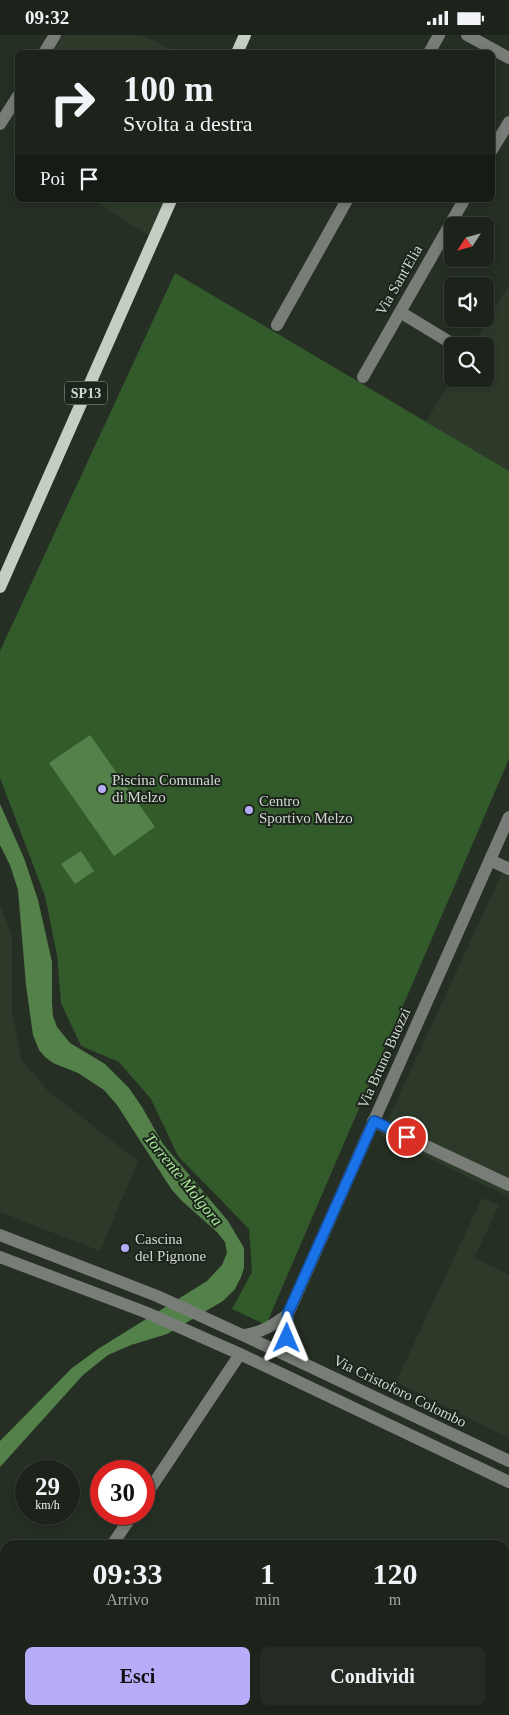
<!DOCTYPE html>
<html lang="it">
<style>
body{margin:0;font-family:"Times New Roman",serif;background:#252b24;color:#f1f3f6;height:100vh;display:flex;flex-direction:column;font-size:19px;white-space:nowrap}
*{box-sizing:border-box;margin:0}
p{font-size:16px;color:#a0a4a3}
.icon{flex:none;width:28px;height:28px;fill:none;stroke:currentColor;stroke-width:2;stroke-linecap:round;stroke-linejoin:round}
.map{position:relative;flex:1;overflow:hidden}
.details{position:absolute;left:0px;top:1505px;width:510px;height:175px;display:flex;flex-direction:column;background:#1c231b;border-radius:15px 15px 0 0;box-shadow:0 2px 8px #0003,0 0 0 1px #3a403a}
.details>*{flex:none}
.top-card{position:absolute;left:15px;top:15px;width:480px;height:152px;border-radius:8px;box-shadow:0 2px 8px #0003,0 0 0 1px #3a403a;background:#1c231b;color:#f1f3f6;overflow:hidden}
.needle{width:32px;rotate:234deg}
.fabs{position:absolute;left:444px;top:182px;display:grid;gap:10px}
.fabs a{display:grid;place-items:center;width:50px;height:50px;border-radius:8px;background:#1c231b;box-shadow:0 2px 8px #0003,0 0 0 1px #3a403a;font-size:25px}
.speed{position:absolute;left:15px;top:1425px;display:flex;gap:10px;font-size:25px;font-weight:700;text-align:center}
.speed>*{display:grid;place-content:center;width:65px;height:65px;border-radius:50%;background:#1c231b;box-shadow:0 2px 8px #0003,0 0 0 1px #3a403a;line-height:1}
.speed small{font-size:12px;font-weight:400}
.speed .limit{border:8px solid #d22;background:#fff;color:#111}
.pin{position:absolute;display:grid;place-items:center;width:42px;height:42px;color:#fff;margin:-21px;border:2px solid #fff;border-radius:50%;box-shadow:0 1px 5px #0007}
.me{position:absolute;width:55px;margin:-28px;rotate:1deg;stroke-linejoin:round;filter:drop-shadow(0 0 4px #0008)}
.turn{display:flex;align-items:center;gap:18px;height:105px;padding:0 25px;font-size:22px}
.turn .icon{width:65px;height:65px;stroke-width:2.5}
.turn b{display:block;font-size:35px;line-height:42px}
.then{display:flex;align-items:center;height:48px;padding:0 25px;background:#0003;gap:10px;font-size:19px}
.eta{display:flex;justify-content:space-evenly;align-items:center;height:85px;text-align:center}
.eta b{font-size:30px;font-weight:800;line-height:35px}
.primary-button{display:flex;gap:10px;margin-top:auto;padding:10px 25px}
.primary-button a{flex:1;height:58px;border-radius:8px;background:#b6acf8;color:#111;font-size:20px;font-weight:800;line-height:58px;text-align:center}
.primary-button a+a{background:#252b24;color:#f1f3f6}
.status{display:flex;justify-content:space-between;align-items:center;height:35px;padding:0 25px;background:#1c231b;direction:ltr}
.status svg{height:14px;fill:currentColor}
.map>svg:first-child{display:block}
.built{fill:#2d3a2a}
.green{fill:#325a2a}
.water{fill:#538149}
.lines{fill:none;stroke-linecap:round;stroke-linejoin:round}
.minor{stroke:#787d77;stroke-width:12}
.major{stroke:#c4cec2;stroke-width:12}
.route-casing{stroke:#114b97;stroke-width:12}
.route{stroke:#1a73e8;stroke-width:9}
.poi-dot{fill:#b6acf8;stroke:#1c251b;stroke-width:2}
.labels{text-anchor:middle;stroke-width:4;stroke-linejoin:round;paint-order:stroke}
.shield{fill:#1c251b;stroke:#9ba29a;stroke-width:1}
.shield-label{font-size:14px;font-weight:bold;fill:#d2d8d1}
.street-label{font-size:15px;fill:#d2d8d1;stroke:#1c251b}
.poi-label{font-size:15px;fill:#d2d8d1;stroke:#1c251b;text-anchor:start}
.water-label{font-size:16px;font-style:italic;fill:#a9eb9b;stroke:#1c251b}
</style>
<div class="status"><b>09:32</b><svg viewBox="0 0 49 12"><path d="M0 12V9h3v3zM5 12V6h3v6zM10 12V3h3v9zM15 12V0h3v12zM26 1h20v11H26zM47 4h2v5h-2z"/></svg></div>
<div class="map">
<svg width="509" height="1680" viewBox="0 0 509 1680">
<rect width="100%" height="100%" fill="#262f24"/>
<!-- built -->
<g class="built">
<path d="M63 0H140L178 17 56 18 53 16Z"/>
<path d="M92 165H165L150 201Z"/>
<path d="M509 250V436L426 387 452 343 485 344V311H472Z"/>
<path d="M509 823V1162L381 1100Z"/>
<path d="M0 869 12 901V975L21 1024 47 1055 138 1126 100 1216 0 1177Z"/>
<path d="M482 1163 499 1170 474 1223 509 1240V1403L396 1347Z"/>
<path d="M509 1518V1680H487L482 1675H505V1523Z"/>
</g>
<!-- green -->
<path class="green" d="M175 238 509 436V724L266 1290 232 1274 252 1237 249 1194 178 1121 151 1064 119 1027 81 1011 61 968 57 920 45 861 0 743V616Z"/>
<!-- water -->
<g class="water">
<path d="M90 700 155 792 114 821 49 728Z"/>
<path d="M0 769 24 823 38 865 52 927V968L53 981 57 992 70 1008 105 1029 129 1053 142 1072 163 1109 228 1186 244 1213V1233L241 1242 235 1254 223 1266 167 1299 131 1310 108 1320 83 1340 0 1432V1406L72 1333 98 1314 207 1246 222 1230 227 1218 225 1207 217 1197 182 1166 172 1155 117 1070 104 1055 78 1038 53 1028 45 1022 39 1015 33 1000 26 950 18 855 10 830 0 810Z"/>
<path d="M81 816 94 836 75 849 61 829Z"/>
</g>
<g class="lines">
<!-- minor -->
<g class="minor">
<path d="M467 0 509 23"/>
<path d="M44 18 55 0"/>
<path d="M429 18 439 0"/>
<path d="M0 89 18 61"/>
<path d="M492 115 509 87"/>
<path d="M400 277 456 311"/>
<path d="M277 290 347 165"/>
<path d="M363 342 464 165"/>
<path d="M490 825 509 834"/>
<path d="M373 1086 509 1150"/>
<path d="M0 1200 157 1261 273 1314 509 1426"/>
<path d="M0 1222 145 1277 240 1319 509 1447"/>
<path d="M245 1300C262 1297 274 1290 288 1279"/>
<path d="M303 1328C287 1307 285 1305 288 1279L509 782"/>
<path d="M144 1463 240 1319"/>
<path d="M112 1510 133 1479"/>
<path d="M442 1675 448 1680"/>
<path d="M0 1676 5 1669"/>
</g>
<!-- major -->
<g class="major">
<path d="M237 18 245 0"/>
<path d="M0 552 171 165"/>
</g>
</g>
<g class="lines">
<defs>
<path id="route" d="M287 1303 286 1297 288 1278 374 1086 407 1102"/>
</defs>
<!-- route casing -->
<use href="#route" class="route-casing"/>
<!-- route -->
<use href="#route" class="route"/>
</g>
<!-- markers -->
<g class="poi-dot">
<circle cx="102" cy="754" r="5"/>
<circle cx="249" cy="775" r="5"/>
<circle cx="125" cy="1213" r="5"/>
</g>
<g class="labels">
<!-- shield labels -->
<rect class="shield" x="65" y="346.5" width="42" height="23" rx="4"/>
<g class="shield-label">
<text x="86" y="363">SP13</text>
</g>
<!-- street labels -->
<g class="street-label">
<text transform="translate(399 245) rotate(-60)" y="5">Via Sant'Elia</text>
<text transform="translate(384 1023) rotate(-66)" y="5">Via Bruno Buozzi</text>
<text transform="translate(400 1356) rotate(26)" y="5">Via Cristoforo Colombo</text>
</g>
<!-- poi labels -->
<g class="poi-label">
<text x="112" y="750">Piscina Comunale<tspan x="112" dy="17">di Melzo</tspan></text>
<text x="259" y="771">Centro<tspan x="259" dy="17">Sportivo Melzo</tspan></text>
<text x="135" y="1209">Cascina<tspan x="135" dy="17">del Pignone</tspan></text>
</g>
<!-- water labels -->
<g class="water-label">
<text transform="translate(184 1144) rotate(51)" y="6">Torrente Molgora</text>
</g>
</g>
</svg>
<div class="fabs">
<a><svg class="needle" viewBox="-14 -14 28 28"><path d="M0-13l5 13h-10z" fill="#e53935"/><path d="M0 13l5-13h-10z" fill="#a0a4a3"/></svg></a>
<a><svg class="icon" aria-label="sound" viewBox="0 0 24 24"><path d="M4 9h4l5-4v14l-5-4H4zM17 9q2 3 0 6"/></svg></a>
<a><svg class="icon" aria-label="search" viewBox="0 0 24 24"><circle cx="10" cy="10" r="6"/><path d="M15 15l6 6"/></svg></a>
</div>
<div class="speed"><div>29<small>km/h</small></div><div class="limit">30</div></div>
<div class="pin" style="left:407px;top:1102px;background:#d93025"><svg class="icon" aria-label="arrive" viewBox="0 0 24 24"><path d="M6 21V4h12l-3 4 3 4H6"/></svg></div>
<svg class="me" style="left:287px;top:1303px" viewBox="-20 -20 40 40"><path d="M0-17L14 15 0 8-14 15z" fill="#1a73e8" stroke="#fff" stroke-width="4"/></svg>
<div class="top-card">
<div class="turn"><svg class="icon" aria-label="right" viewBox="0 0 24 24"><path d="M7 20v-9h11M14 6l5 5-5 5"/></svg><div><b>100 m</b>Svolta a destra</div></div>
<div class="then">Poi<svg class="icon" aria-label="arrive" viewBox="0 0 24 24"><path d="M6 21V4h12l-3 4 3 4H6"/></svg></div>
</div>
<section class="details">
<div class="eta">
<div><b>09:33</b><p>Arrivo</p></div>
<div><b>1</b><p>min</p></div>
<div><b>120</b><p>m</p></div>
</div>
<div class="primary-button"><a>Esci</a><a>Condividi</a></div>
</section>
</div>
